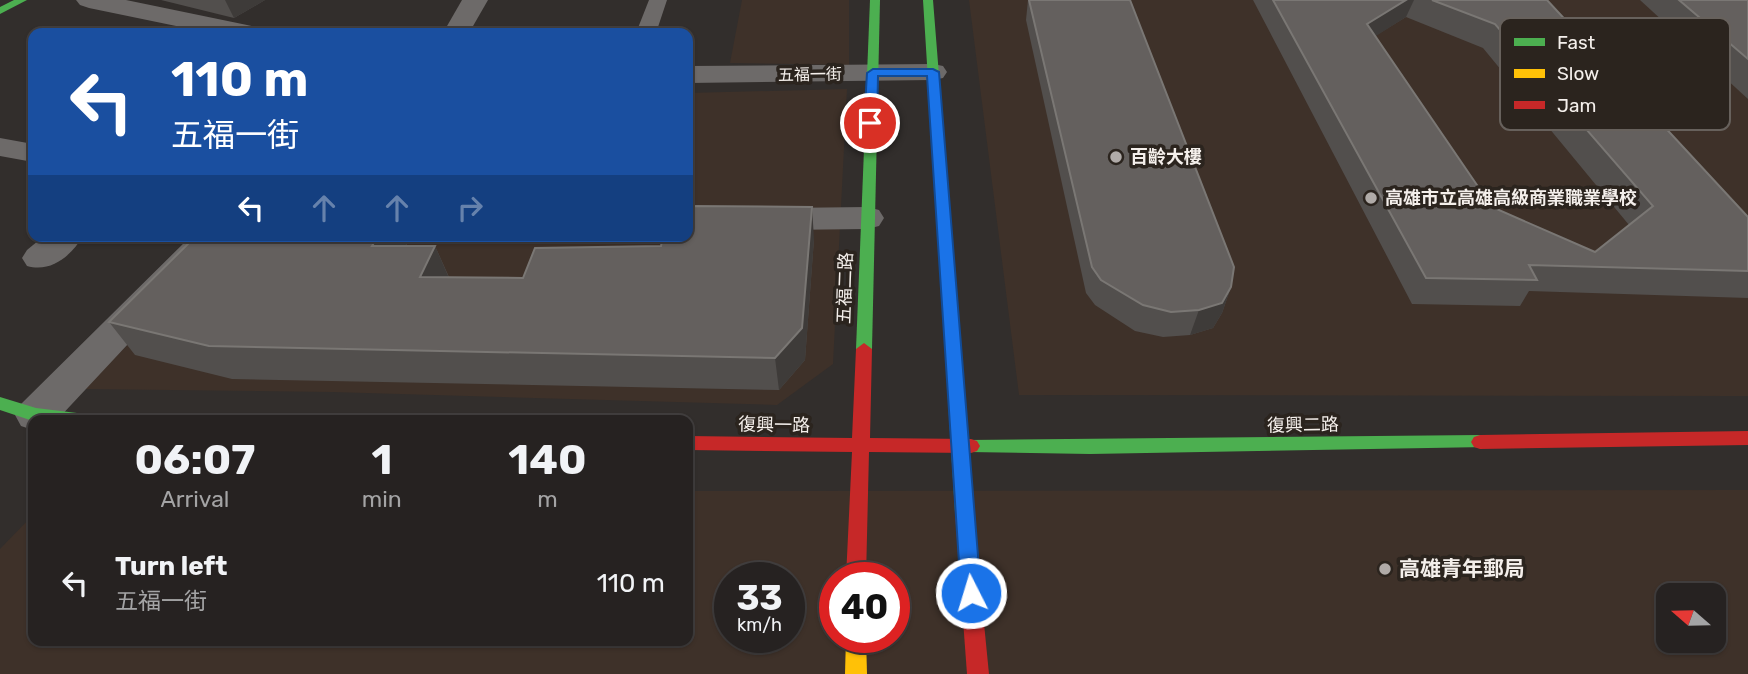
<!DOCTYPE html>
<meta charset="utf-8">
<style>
body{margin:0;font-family:Rubik,"Noto Sans TC",sans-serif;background:#2e2a2a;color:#f1f3f6;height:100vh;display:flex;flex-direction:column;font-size:26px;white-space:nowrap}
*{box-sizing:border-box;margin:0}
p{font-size:23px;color:#a4a4a5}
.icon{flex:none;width:38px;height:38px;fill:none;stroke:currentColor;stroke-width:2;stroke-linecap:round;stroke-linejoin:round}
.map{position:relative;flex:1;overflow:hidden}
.sheet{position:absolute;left:28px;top:415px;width:665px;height:231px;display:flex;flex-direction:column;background:#262221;border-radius:14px;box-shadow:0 2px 5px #0004,0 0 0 2px #423f3f}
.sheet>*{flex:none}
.top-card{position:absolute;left:28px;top:28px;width:665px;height:214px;border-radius:14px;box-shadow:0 2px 5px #0004,0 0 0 2px #423f3f;background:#1a4fa0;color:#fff;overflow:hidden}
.needle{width:46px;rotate:290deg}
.fabs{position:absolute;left:1656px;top:583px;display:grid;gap:14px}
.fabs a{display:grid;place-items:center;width:70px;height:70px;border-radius:14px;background:#262221;box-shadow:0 2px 5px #0004,0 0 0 2px #423f3f;font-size:35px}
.speed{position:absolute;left:714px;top:562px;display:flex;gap:14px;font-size:35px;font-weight:700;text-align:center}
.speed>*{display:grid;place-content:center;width:91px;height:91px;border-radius:50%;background:#262221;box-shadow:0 2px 5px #0004,0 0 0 2px #423f3f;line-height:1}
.speed small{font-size:18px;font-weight:400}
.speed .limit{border:10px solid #d22;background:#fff;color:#111}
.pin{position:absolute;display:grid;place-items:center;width:60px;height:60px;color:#fff;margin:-30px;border:4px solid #fff;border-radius:50%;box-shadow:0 2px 7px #0007}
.me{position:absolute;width:77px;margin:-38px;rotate:355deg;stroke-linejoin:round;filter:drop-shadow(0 0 5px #0008)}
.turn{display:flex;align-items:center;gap:24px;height:147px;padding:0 28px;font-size:32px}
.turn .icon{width:91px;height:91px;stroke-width:2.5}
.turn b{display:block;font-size:49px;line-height:60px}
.lanes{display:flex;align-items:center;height:66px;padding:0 28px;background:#0003;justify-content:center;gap:35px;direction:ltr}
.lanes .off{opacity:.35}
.eta{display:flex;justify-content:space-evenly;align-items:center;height:119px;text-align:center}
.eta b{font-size:42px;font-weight:700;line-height:49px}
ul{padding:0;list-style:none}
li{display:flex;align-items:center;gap:21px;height:98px;padding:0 28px}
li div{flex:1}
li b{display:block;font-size:26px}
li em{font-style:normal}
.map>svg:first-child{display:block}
.built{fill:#3e3129;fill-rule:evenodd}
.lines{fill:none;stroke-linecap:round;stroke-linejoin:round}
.lane{fill:#6d6a69;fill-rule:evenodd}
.street{fill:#6d6a69;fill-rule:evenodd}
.fast{fill:#4caf50;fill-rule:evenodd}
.slow{fill:#ffc107;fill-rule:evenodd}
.jam{fill:#c62828;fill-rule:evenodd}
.wall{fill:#524f4d;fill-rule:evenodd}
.shaded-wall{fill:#3e3b39}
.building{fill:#64605e;stroke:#7a7774;stroke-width:2}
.route{fill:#1a73e8;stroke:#114b97;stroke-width:2}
.poi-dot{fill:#b0aba8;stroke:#2b241e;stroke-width:2.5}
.labels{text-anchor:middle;stroke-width:7;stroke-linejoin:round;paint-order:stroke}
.far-street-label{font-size:16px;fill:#f4efeb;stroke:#2b241e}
.poi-label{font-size:18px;font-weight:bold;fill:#f4efeb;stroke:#2b241e;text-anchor:start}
.street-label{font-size:18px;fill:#f4efeb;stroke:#2b241e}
.near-poi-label{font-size:21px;font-weight:bold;fill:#f4efeb;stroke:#2b241e;text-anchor:start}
.key{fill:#2b241e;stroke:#67615c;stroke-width:2}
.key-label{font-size:19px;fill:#f4efeb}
</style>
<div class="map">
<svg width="1748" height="674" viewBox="0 0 1748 674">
<rect width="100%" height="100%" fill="#322e2c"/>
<!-- built -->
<g class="built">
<path d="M742 0H849V65L730 63Z"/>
<path d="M969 0H1748V396L1019 395Z"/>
<path d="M847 89 833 364 777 405 332 392 84 389 235 236H525L585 239 587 236H688V93Z"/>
<path d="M1748 490V674H0V549L33 515V640H688V491ZM730 578H789V637H730ZM835 578H894V637H835ZM1668 595H1713V640H1668Z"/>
</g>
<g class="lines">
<!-- lane -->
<path class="lane" d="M649 0H667L656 33H636Z"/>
<!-- street -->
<g class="street">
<path d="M76 0H126L247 25 256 27 260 33H210L89 8 80 5Z"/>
<path d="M462 0H488L469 33H443Z"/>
<path d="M933 64 943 66 947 72 943 78 933 80 688 83V66Z"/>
<path d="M0 138 33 144V162L0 156Z"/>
<path d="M867 207 879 210 884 218 879 226 867 229 688 231V209Z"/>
<path d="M44 236H83C71 256 51 273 27 266L22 258 27 250Z"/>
<path d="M191 236H229L57 420H33V430L21 426 15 415 21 404Z"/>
</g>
<!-- fast -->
<g class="fast">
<path d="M14 0H27L0 14V7Z"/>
<path d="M870 0H880L872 349 864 355 856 349Z"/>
<path d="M923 0H933L968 440 1480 435 1486 437 1489 442 1486 447 1090 454 969 452 973 512 971 518 964 520 957 518 955 512Z"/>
<path d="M0 397 36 408 77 413 83 415 86 420 33 421 0 410Z"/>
</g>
<!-- slow -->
<path class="slow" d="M846 637H866L867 674H845Z"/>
<!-- jam -->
<g class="jam">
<path d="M864 343 872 349 870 438 971 439 977 441 980 446 977 451 971 453 869 452 866 578H846L852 452 688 450V436L852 438 856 349Z"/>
<path d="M1748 431V445L1480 449 1474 447 1471 442 1474 437 1480 435Z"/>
<path d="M964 504 971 506 973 512 989 674H967L955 512 957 506Z"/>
</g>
</g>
<!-- wall -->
<g class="wall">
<path d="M161 0H265L234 18Z"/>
<path d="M1028 0H1130L1231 287 1222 313 1213 328 1190 335 1163 337 1135 331 1095 305 1086 293 1026 20Z"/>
<path d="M1253 0H1547L1748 217V298L1529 291 1520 306 1412 304ZM1406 17 1483 48 1629 225 1595 252 1492 207 1375 36Z"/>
<path d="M1640 0H1748V99Z"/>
<path d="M409 239 406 246H435L449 277 523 278 661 246 814 239 805 360 779 390 232 379 135 355 109 322Z"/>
</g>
<!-- shaded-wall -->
<g class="shaded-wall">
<path d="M225 0H265L234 18Z"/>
<path d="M1406 0H1414L1406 17 1357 48 1367 24Z"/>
<path d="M812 207 814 239 805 360 779 390 775 358Z"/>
<path d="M378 236H408L409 239 388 278 372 246Z"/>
<path d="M435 246 449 278 420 277Z"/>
<path d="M1231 287 1222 313 1213 328 1190 335 1199 310Z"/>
</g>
<!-- building -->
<g class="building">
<path d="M1029 0H1130L1234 267 1231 287 1222 303 1199 310 1171 312 1143 305 1101 280 1092 267Z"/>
<path d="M1273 0H1406L1367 24 1492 207 1595 252 1653 206 1495 24 1432 0H1547L1748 217V271L1529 265 1537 280 1426 278Z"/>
<path d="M1679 0H1748V59Z"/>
<path d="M688 206 812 207 802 328 775 358 209 346 109 322 196 236H378L372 246H435L420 277 523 278 535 248 661 246 663 236H688Z"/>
</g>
<!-- route -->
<path class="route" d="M873 69H933L939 72 981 593 978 599 971 602 964 599 961 593 927 76H878L877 123 870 127 864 123 867 73Z"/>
<!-- markers -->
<g class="poi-dot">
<circle cx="1116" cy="157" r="7"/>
<circle cx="1371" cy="198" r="7"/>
<circle cx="1385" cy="569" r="7"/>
</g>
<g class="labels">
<!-- far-street labels -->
<g class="far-street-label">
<text transform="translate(810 74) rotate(-1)" y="6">五福一街</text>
</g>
<!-- poi labels -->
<g class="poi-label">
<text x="1130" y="163">百齡大樓</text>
<text x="1385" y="204">高雄市立高雄高級商業職業學校</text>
</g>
<!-- street labels -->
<g class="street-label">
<text transform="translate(845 288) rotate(-88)" y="6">五福二路</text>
<text transform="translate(774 425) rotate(1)" y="6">復興一路</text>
<text transform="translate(1303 425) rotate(-1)" y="6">復興二路</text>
</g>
<!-- near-poi labels -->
<g class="near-poi-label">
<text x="1399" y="576">高雄青年郵局</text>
</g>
</g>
<!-- legend -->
<rect x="1500" y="18" width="230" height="112" rx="10" class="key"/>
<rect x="1514" y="38" width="31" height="8" fill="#4caf50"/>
<rect x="1514" y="69" width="31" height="9" fill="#ffc107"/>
<rect x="1514" y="101" width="31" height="8" fill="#c62828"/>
<g class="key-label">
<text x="1557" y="49">Fast</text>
<text x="1557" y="80">Slow</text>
<text x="1557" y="112">Jam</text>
</g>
</svg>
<div class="fabs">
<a><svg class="needle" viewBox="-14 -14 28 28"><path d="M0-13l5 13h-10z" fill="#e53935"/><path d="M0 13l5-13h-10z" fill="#a4a4a5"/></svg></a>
</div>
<div class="speed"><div>33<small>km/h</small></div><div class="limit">40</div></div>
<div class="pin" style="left:870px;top:123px;background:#d93025"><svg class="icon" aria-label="arrive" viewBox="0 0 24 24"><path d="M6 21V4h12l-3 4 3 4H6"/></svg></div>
<svg class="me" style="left:971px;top:593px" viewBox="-20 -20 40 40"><circle r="17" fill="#1a73e8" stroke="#fff" stroke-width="3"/><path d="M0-11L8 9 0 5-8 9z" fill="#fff"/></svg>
<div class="top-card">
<div class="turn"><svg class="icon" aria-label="left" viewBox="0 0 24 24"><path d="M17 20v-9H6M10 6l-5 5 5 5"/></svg><div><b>110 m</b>五福一街</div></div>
<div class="lanes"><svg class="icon" aria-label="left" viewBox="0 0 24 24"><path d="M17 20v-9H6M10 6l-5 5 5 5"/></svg><svg class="icon off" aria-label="ahead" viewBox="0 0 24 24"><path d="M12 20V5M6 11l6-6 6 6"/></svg><svg class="icon off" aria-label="ahead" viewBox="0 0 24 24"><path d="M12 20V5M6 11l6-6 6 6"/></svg><svg class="icon off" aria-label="right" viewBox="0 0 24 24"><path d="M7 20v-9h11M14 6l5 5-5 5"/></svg></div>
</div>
<section class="sheet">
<div class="eta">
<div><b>06:07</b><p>Arrival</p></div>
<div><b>1</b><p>min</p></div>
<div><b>140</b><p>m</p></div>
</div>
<ul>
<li><svg class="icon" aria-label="left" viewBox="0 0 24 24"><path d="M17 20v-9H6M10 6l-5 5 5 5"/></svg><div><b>Turn left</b><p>五福一街</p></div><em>110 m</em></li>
</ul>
</section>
</div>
